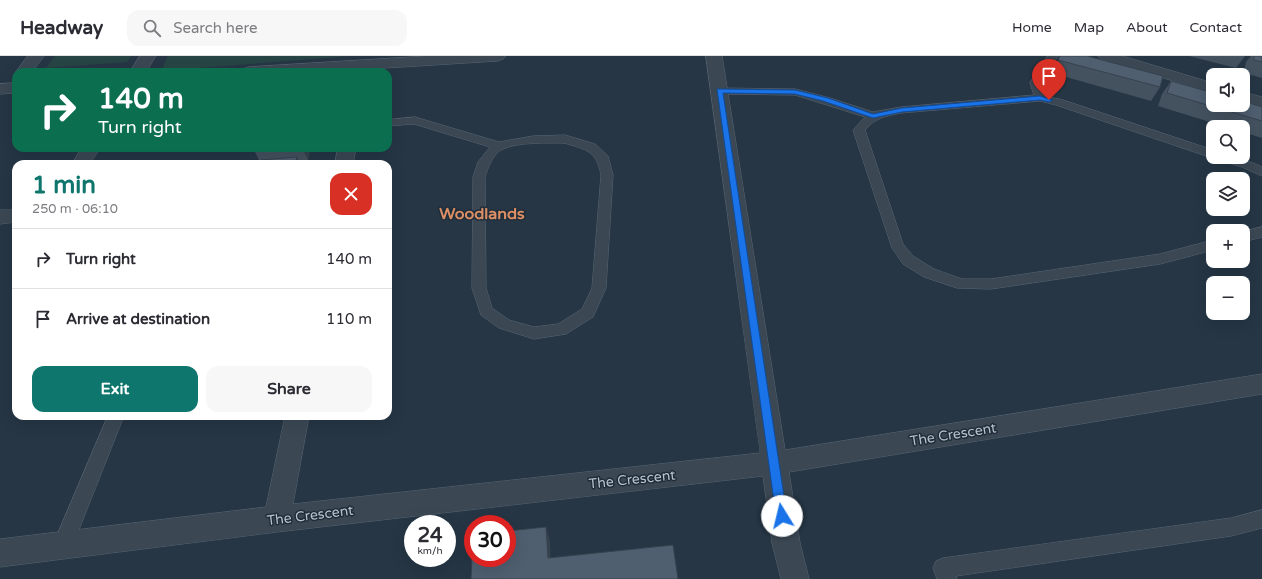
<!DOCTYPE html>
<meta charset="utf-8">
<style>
body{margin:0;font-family:"Varela Round",sans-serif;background:#f7f7f7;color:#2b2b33;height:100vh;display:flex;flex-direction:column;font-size:15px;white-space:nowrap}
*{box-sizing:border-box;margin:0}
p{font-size:13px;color:#7c7c81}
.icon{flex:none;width:22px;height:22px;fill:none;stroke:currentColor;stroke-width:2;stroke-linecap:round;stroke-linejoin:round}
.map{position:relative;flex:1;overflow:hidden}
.sheet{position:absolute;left:12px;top:104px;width:380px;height:260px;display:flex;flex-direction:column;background:#fff;border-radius:12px;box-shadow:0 4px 16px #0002}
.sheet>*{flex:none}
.guide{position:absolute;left:12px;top:12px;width:380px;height:84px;border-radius:12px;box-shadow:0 4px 16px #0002;background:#0b6e4f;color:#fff;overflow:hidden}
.buttons{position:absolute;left:1206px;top:12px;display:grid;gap:8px}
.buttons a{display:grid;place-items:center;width:44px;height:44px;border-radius:8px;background:#fff;box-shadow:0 4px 16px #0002;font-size:20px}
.speed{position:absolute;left:404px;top:459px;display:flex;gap:8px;font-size:20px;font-weight:700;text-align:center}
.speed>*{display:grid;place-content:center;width:52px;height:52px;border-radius:50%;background:#fff;box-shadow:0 4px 16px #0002;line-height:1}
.speed small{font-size:10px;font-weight:400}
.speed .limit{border:6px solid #d22;background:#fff;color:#111}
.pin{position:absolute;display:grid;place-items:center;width:34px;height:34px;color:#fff;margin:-41px -17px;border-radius:50% 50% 50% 0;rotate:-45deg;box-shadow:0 0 4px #0007}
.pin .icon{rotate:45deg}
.me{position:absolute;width:44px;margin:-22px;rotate:351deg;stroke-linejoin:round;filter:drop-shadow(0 0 3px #0008)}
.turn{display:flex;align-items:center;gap:14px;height:84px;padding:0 20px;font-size:18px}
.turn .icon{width:52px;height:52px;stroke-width:2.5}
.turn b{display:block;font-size:28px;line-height:34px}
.round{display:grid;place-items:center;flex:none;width:42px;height:42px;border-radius:12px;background:#f7f7f7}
.headline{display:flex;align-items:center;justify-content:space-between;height:68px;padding:0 20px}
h1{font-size:24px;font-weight:700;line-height:30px;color:#0f766e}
.primary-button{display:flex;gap:8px;margin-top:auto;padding:8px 20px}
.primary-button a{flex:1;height:46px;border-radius:12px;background:#0f766e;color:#fff;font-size:16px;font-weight:700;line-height:46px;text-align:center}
.primary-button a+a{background:#f7f7f7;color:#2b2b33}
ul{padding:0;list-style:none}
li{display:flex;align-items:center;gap:12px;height:60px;padding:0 20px;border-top:1px solid #e1e1e2}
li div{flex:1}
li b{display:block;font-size:15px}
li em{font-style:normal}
header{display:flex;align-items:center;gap:24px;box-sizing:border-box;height:56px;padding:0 20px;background:#fff;border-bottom:1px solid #e1e1e2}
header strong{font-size:19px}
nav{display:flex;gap:22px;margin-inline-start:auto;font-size:14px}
.search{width:280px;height:36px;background:#f7f7f7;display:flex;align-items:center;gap:10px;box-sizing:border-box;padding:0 14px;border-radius:12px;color:#7c7c81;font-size:15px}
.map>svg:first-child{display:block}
.green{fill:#284546}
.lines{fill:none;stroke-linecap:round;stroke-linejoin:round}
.lane-casing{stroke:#596572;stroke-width:1}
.street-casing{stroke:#596572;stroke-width:1}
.lane{fill:#3b4854;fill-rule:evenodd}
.street{fill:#3b4854;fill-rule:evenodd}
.wall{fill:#445260}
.shaded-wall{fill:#37424e}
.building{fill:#4f5f70;stroke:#37424e}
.route{fill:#1a73e8;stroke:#114b97}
.labels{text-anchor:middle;stroke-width:3;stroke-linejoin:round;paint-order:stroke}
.street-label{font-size:14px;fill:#b8c2ce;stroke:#1f2d3a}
.quarter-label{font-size:16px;font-weight:bold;fill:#dc8e64;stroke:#1f2d3a}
</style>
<header>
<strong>Headway</strong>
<div class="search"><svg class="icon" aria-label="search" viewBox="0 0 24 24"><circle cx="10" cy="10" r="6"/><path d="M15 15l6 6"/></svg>Search here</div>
<nav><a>Home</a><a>Map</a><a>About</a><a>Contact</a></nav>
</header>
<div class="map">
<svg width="1262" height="523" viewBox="0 0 1262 523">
<rect width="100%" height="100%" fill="#263645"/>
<!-- green -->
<g class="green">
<path d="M55 0H131L127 6 46 12Z"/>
<path d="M168 0H350L161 15Z"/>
</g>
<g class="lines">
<defs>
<g id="lane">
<path d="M1048 0H1058L1040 27 1045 40 1063 44 1213 94V101H1216H1209L1056 49 1040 45 901 57C886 60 875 62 865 74L903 188 913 200 934 213 962 223H991L1160 198 1213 184V194L1160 208 991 233 957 232 924 221 903 208 892 192 853 74 865 61 795 39 719 38 714 35 719 32 795 33 830 42 873 56 901 51 1034 39 1030 27Z"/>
<path d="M415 61 499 86 533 80 565 79 595 88 608 100 613 119 606 232 593 261 566 278 534 283 499 272 481 259 472 232 473 121 478 106 490 91 414 68 388 70V64ZM564 87C587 94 596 94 601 119L592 232 582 253 558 268 534 271 509 264 492 252 486 232 485 121C488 112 493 97 503 93 517 86 548 87 564 87Z"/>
<path d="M1217 101C1234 101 1246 103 1262 111V120L1242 111 1219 104Z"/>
<path d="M1262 171V181L1243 186V176Z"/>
<path d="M108 360H124L70 496 63 498 56 496 53 489Z"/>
<path d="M1262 454V472L1231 480 956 520 957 523H937L933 512 936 505 943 502 1231 462Z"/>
</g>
<g id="street">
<path d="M28 0H44L32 16H16Z"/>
<path d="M140 0H156L146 16H130Z"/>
<path d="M427 0H506L503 3 498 5 320 16H240L243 13 248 11Z"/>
<path d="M706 0H722L785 394 1262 318V338L789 416 800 487 809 523H781L772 487 763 420 277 476 0 511V483L266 451 285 360H309L293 448 760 397Z"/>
<path d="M1098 0H1122L1213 27V37L1101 3Z"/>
<path d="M16 27V37L0 38V28Z"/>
<path d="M1243 36 1262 41V51L1243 46Z"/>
<path d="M82 92H100L90 108H72Z"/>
<path d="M338 92H356L353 108H335Z"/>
<path d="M0 154H16V166L0 168Z"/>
</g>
</defs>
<!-- lane casing -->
<use href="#lane" class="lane-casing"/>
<!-- street casing -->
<use href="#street" class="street-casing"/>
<!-- lane -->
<use href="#lane" class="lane"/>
<!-- street -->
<use href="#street" class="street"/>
</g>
<!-- wall -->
<g class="wall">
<path d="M1060 0 1160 31 1151 45 1052 17Z"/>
<path d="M1189 0H1245L1236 12Z"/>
<path d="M1251 0H1262V22L1244 17 1246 6Z"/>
<path d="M1171 25 1262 51V82L1243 76V71H1226L1158 50 1162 38Z"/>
<path d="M253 92H310L308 104 299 105 300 108H260V106Z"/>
</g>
<!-- shaded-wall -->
<g class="shaded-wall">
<path d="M302 92H310L308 104Z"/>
<path d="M297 101 300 108H295Z"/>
<path d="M546 471 550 485 551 516 548 502Z"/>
</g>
<!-- building -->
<g class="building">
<path d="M1060 0H1087L1163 20 1160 31 1058 4Z"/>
<path d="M1254 0H1262V6L1254 4Z"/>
<path d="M1171 25 1213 37V49H1243V45L1262 51V65L1167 37Z"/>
<path d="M297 101 295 108H260L261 104Z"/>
<path d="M546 471 548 502 673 489 678 523H471L473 479V502H507V475Z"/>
</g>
<!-- route -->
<path class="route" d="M717 33 795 34 828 42 873 58 902 52 1040 40 1053 44 1049 46 1040 44 902 56 873 62 823 45 795 38 723 37 787 460 786 464 782 465 778 464 776 460Z"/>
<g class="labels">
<!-- street labels -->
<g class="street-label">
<text transform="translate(953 378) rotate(-9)" y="5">The Crescent</text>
<text transform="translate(632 423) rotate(-6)" y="5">The Crescent</text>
<text transform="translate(310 459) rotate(-7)" y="5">The Crescent</text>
</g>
<!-- quarter labels -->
<g class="quarter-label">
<text x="482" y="163">Woodlands</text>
</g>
</g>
</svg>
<div class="buttons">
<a><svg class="icon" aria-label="sound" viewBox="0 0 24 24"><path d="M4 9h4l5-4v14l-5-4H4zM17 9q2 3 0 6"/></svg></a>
<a><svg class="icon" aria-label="search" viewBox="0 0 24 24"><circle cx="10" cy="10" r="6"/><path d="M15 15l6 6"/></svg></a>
<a><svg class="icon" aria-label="layers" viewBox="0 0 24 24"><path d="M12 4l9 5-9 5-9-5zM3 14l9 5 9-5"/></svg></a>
<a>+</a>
<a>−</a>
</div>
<div class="speed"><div>24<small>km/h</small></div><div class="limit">30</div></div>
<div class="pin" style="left:1049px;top:44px;background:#d93025"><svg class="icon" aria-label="arrive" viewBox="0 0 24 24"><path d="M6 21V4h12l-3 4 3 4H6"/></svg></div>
<svg class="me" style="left:782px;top:460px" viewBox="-20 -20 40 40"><circle r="19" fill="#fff"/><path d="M0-13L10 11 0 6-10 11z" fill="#1a73e8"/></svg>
<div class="guide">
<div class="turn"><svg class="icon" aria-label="right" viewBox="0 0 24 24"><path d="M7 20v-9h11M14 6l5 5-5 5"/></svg><div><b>140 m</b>Turn right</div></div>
</div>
<section class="sheet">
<div class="headline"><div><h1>1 min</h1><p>250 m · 06:10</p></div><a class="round" style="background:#d93025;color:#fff"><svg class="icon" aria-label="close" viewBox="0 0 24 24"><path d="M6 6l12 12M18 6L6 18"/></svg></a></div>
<ul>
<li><svg class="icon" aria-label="right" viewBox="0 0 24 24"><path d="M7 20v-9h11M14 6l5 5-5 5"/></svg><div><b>Turn right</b></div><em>140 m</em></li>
<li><svg class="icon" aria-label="arrive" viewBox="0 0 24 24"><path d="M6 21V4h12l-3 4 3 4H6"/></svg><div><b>Arrive at destination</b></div><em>110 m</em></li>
</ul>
<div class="primary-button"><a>Exit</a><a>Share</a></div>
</section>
</div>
